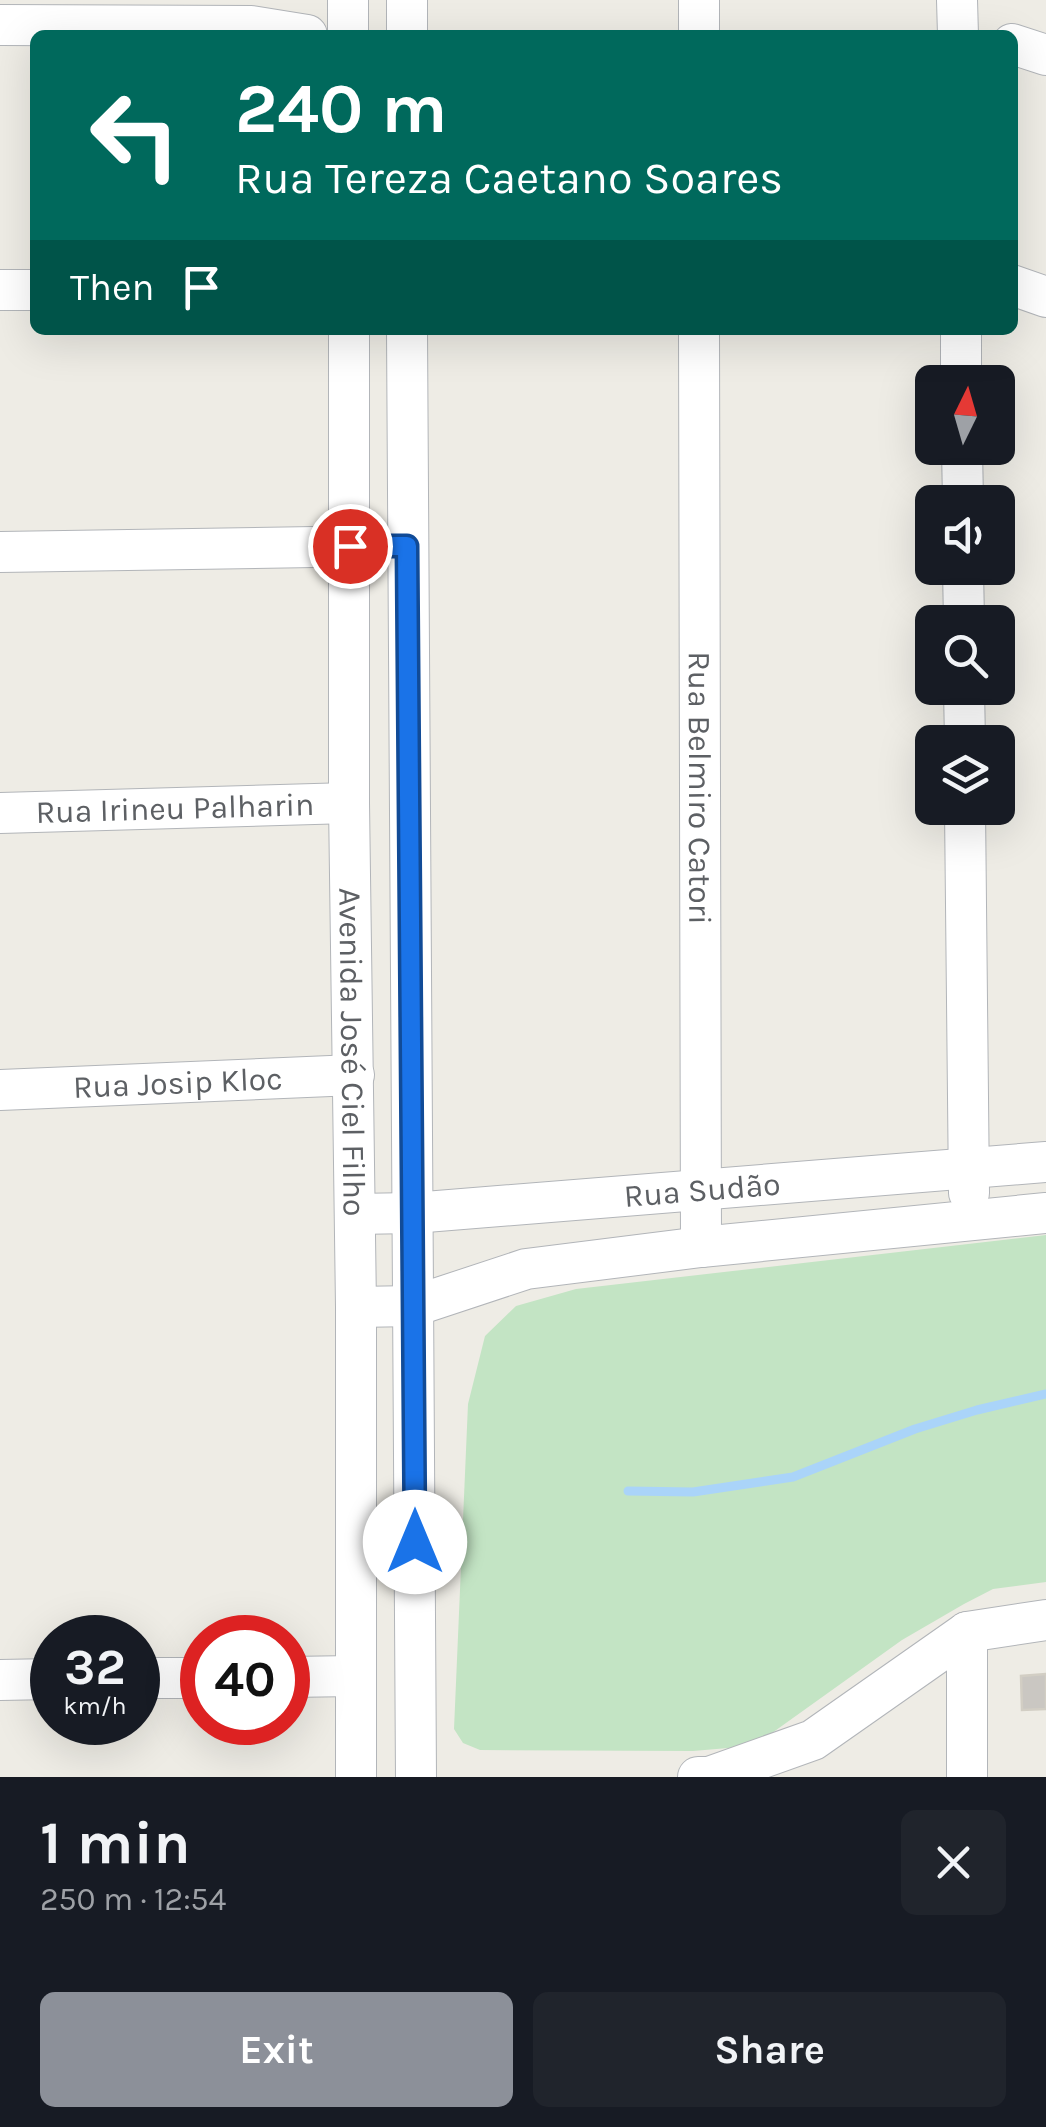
<!DOCTYPE html>
<meta charset="utf-8">
<style>
body{margin:0;font-family:Karla,sans-serif;background:#20242c;color:#f1f3f6;height:100vh;display:flex;flex-direction:column;font-size:38px;white-space:nowrap}
*{box-sizing:border-box;margin:0}
p{font-size:32px;color:#9ea1a6}
.icon{flex:none;width:55px;height:55px;fill:none;stroke:currentColor;stroke-width:2;stroke-linecap:round;stroke-linejoin:round}
.map{position:relative;height:1777px;overflow:hidden}
.panel{display:flex;flex-direction:column;background:#171b24;flex:1}
.panel>*{flex:none}
.hud{position:absolute;left:30px;top:30px;width:988px;height:305px;border-radius:15px;box-shadow:0 10px 40px #0002;background:#00695c;color:#fff;overflow:hidden}
.needle{width:65px;rotate:5deg}
.controls{position:absolute;left:915px;top:365px;display:grid;gap:20px}
.controls a{display:grid;place-items:center;width:100px;height:100px;border-radius:15px;background:#171b24;box-shadow:0 10px 40px #0002;font-size:50px}
.speed{position:absolute;left:30px;top:1615px;display:flex;gap:20px;font-size:50px;font-weight:700;text-align:center}
.speed>*{display:grid;place-content:center;width:130px;height:130px;border-radius:50%;background:#171b24;box-shadow:0 10px 40px #0002;line-height:1}
.speed small{font-size:25px;font-weight:400}
.speed .limit{border:15px solid #d22;background:#fff;color:#111}
.pin{position:absolute;display:grid;place-items:center;width:85px;height:85px;color:#fff;margin:-42px;border:5px solid #fff;border-radius:50%;box-shadow:0 2px 10px #0007}
.me{position:absolute;width:110px;margin:-55px;rotate:0deg;stroke-linejoin:round;filter:drop-shadow(0 0 8px #0008)}
.turn{display:flex;align-items:center;gap:35px;height:210px;padding:0 40px;font-size:45px}
.turn .icon{width:130px;height:130px;stroke-width:2.5}
.turn b{display:block;font-size:70px;line-height:85px}
.then{display:flex;align-items:center;height:95px;padding:0 40px;background:#0003;gap:20px;font-size:38px}
.round{display:grid;place-items:center;flex:none;width:105px;height:105px;border-radius:15px;background:#20242c}
.headline{display:flex;align-items:center;justify-content:space-between;height:170px;padding:0 40px}
h1{font-size:60px;font-weight:700;line-height:75px}
.button{display:flex;gap:20px;margin-top:auto;padding:20px 40px}
.button a{flex:1;height:115px;border-radius:15px;background:#8c9099;color:#fff;font-size:40px;font-weight:700;line-height:115px;text-align:center}
.button a+a{background:#20242c;color:#f1f3f6}
.map>svg:first-child{display:block}
.green{fill:#c3e4c4}
.lines{fill:none;stroke-linecap:round;stroke-linejoin:round}
.stream{stroke:#aad4f9;stroke-width:9}
.building{fill:#cac7c2;stroke:#d2cec4;stroke-width:2.5}
.minor-casing{stroke:#b2b5b9;stroke-width:42}
.minor{stroke:#fff;stroke-width:40}
.route-casing{stroke:#114b97;stroke-width:25}
.route{stroke:#1a73e8;stroke-width:18}
.labels{text-anchor:middle;stroke-width:8;stroke-linejoin:round;paint-order:stroke}
.street-label{font-size:32px;fill:#5d6064;stroke:#fff}
</style>
<div class="map">
<svg width="1046" height="1777" viewBox="0 0 1046 1777">
<rect width="100%" height="100%" fill="#eeece5"/>
<!-- green -->
<path class="green" d="M1046 1235V1582L993 1589 964 1604 902 1640 772 1733 740 1747 693 1751 480 1750 463 1743 454 1729 468 1404 485 1336 516 1306 576 1289Z"/>
<g class="lines">
<!-- stream -->
<path class="stream" d="M628 1491 693 1492 793 1477 915 1429 977 1410 1046 1394"/>
</g>
<!-- building -->
<path class="building" d="M1046 1674V1709L1022 1710 1021 1676Z"/>
<g class="lines">
<defs>
<g id="minor">
<path d="M407 0V35"/>
<path d="M699 0V35"/>
<path d="M957 0 958 35"/>
<path d="M0 25 251 26 307 35"/>
<path d="M348 35V0"/>
<path d="M1012 44 1046 55"/>
<path d="M1012 285 1046 297"/>
<path d="M0 290H35"/>
<path id="s1" d="M349 330V803L356 1307V1777"/>
<path d="M407 330 416 1777"/>
<path id="s2" d="M699 330 701 1247"/>
<path d="M961 330V382"/>
<path d="M962 448 963 502"/>
<path d="M0 552 376 546"/>
<path d="M963 568 964 622"/>
<path d="M964 688 965 742"/>
<path d="M965 808 969 1193"/>
<path id="s3" d="M0 813 349 803"/>
<path id="s4" d="M0 1090 354 1075"/>
<path id="s5" d="M355 1214 413 1213 1046 1162"/>
<path d="M356 1307 414 1306 526 1269 701 1247 1046 1213"/>
<path d="M967 1632V1777"/>
<path d="M288 1677 355 1676"/>
<path d="M138 1678H202"/>
<path d="M0 1680 52 1679"/>
<path d="M698 1777H709L813 1740 967 1632 1046 1620"/>
</g>
</defs>
<!-- minor casing -->
<use href="#minor" class="minor-casing"/>
<!-- minor -->
<use href="#minor" class="minor"/>
</g>
<g class="lines">
<defs>
<path id="route" d="M350 546H407L415 1542"/>
</defs>
<!-- route casing -->
<use href="#route" class="route-casing"/>
<!-- route -->
<use href="#route" class="route"/>
</g>
<g class="labels">
<!-- street labels -->
<g class="street-label">
<text dy="11" stroke="none"><textPath href="#s2" startOffset="458">Rua Belmiro Catori</textPath></text>
<text dy="11" stroke="none"><textPath href="#s3" startOffset="175">Rua Irineu Palharin</textPath></text>
<text dy="11" stroke="none"><textPath href="#s1" startOffset="722">Avenida José Ciel Filho</textPath></text>
<text dy="11" stroke="none"><textPath href="#s4" startOffset="178">Rua Josip Kloc</textPath></text>
<text dy="11" stroke="none"><textPath href="#s5" startOffset="348">Rua Sudão</textPath></text>
</g>
</g>
</svg>
<div class="controls">
<a><svg class="needle" viewBox="-14 -14 28 28"><path d="M0-13l5 13h-10z" fill="#e53935"/><path d="M0 13l5-13h-10z" fill="#9ea1a6"/></svg></a>
<a><svg class="icon" aria-label="sound" viewBox="0 0 24 24"><path d="M4 9h4l5-4v14l-5-4H4zM17 9q2 3 0 6"/></svg></a>
<a><svg class="icon" aria-label="search" viewBox="0 0 24 24"><circle cx="10" cy="10" r="6"/><path d="M15 15l6 6"/></svg></a>
<a><svg class="icon" aria-label="layers" viewBox="0 0 24 24"><path d="M12 4l9 5-9 5-9-5zM3 14l9 5 9-5"/></svg></a>
</div>
<div class="speed"><div>32<small>km/h</small></div><div class="limit">40</div></div>
<div class="pin" style="left:350px;top:546px;background:#d93025"><svg class="icon" aria-label="arrive" viewBox="0 0 24 24"><path d="M6 21V4h12l-3 4 3 4H6"/></svg></div>
<svg class="me" style="left:415px;top:1542px" viewBox="-20 -20 40 40"><circle r="19" fill="#fff"/><path d="M0-13L10 11 0 6-10 11z" fill="#1a73e8"/></svg>
<div class="hud">
<div class="turn"><svg class="icon" aria-label="left" viewBox="0 0 24 24"><path d="M17 20v-9H6M10 6l-5 5 5 5"/></svg><div><b>240 m</b>Rua Tereza Caetano Soares</div></div>
<div class="then">Then<svg class="icon" aria-label="arrive" viewBox="0 0 24 24"><path d="M6 21V4h12l-3 4 3 4H6"/></svg></div>
</div>
</div>
<section class="panel">
<div class="headline"><div><h1>1 min</h1><p>250 m · 12:54</p></div><a class="round"><svg class="icon" aria-label="close" viewBox="0 0 24 24"><path d="M6 6l12 12M18 6L6 18"/></svg></a></div>
<div class="button"><a>Exit</a><a>Share</a></div>
</section>
